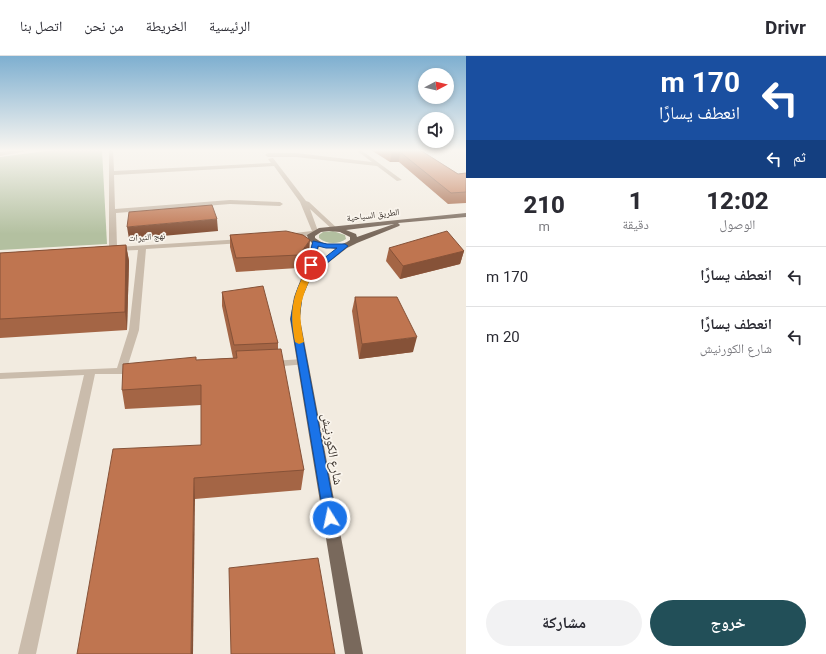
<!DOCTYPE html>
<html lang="ar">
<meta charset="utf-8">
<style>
body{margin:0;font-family:Roboto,"Noto Naskh Arabic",sans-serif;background:#f2f2f3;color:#2b2b33;direction:rtl;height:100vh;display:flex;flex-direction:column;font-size:15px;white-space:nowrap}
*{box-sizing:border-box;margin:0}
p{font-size:13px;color:#7c7c81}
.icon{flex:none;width:22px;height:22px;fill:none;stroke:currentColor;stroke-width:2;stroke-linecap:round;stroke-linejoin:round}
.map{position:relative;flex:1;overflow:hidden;direction:ltr}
.details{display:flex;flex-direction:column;background:#fff;width:360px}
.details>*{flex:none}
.top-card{background:#1a4fa0;color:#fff;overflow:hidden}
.needle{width:26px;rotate:83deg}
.fabs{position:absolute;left:418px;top:12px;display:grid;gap:8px}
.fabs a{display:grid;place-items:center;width:36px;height:36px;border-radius:50%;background:#fff;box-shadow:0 2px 6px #0003;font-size:20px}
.pin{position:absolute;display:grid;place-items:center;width:34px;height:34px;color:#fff;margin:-17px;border:2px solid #fff;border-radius:50%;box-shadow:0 1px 4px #0007}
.me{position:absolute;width:44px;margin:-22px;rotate:350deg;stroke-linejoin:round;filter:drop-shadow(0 0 3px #0008)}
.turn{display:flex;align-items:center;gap:14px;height:84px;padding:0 20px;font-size:18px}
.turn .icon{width:52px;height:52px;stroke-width:2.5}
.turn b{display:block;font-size:28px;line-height:34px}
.then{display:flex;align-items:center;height:38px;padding:0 20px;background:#0003;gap:8px;font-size:15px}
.eta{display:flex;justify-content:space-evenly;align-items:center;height:68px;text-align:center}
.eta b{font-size:24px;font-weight:800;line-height:28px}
.button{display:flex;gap:8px;margin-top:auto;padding:8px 20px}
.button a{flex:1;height:46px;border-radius:24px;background:#224f58;color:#fff;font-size:16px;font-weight:800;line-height:46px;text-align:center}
.button a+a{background:#f2f2f3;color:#2b2b33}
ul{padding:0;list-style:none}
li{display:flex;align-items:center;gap:12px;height:60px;padding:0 20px;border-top:1px solid #e1e1e2}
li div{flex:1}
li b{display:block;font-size:15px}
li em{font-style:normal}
header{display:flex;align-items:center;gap:24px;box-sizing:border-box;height:56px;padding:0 20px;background:#fff;border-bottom:1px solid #e1e1e2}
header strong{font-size:19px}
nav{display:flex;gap:22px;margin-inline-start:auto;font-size:14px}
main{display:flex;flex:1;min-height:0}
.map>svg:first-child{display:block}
.green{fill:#b3c0a0}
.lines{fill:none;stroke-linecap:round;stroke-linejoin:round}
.minor{fill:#cabcac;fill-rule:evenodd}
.major{fill:#79695c;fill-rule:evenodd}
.wall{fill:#a46545}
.shaded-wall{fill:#865238}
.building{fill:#bf7550;stroke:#865238}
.route{fill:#1a73e8;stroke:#114b97;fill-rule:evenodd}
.slow{fill:#f59e0b}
.labels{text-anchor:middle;stroke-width:3.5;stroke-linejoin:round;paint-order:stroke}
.far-street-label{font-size:9px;fill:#38302a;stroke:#f9f4ec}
.near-street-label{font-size:13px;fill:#38302a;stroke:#f9f4ec}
</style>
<header>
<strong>Drivr</strong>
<nav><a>الرئيسية</a><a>الخريطة</a><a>من نحن</a><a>اتصل بنا</a></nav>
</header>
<main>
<section class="details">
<div class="top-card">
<div class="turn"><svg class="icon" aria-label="left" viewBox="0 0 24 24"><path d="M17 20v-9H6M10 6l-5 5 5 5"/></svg><div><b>170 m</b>انعطف يسارًا</div></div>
<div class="then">ثم<svg class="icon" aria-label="left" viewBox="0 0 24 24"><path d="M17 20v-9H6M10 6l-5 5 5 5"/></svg></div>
</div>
<div class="eta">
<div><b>12:02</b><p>الوصول</p></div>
<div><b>1</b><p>دقيقة</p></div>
<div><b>210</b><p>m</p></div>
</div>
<ul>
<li><svg class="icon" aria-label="left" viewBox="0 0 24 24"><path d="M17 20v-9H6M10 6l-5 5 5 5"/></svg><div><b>انعطف يسارًا</b></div><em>170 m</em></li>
<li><svg class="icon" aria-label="left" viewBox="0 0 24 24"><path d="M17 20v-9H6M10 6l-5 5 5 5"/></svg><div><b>انعطف يسارًا</b><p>شارع الكورنيش</p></div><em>20 m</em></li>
</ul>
<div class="button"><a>خروج</a><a>مشاركة</a></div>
</section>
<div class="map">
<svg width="466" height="598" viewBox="0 0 466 598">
<rect width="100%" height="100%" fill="#f2ebe0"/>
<!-- green -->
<g class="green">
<path d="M54 94H102L107 188 0 194V101Z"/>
<path d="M333 175 345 179 346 183C338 189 326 188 319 182V179L323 176Z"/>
</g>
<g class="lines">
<!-- minor -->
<g class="minor">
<path d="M20 94H33L0 100V96Z"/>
<path d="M109 94H113L114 115 271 107 268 103 273 102 306 145 309 146 338 173 333 174 310 153 318 175C313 181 296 183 286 182V178L312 175 300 146 274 110 114 119 115 153 230 144 280 146 283 148 280 150 230 148 116 157 117 191 243 183 247 185 243 187 146 193 139 274 127 312H136L141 315 136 318H95L36 598H18L84 319 0 323V317L117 312 129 274 138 194 113 195 109 193Z"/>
<path d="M356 94H361L402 124 397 125 377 110 296 101H268L265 99 268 97H296L372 106Z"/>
<path d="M303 303 308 306 307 308 272 311 267 308 272 305Z"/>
</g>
<!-- major -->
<path class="major" d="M466 157V161L398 167 400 169 399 170 357 187 347 192 310 221 302 241 300 263 363 598H345L290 263 294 241 310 199 312 187 308 183 307 179 319 172ZM394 168 357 181 356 178 346 174ZM329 175 340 176 350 181V184C340 192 325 190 315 182V180L321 176ZM319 190 336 193 313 211Z"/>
</g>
<!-- wall -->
<g class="wall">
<path d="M371 94H420L458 118 466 117V147L448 148 399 106H390Z"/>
<path d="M230 179 309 197 298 212 236 216 230 191Z"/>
<path d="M126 189 129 205 127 274 0 282V197Z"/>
<path d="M389 192 464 195 460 208 400 223 386 205Z"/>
<path d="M222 236 278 287V293L304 414 301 434 195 443 77 598 201 389V349L125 353 122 334 196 304 233 302 222 250Z"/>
<path d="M355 241 413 296 359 303 352 255Z"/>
</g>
<!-- shaded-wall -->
<g class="shaded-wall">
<path d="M392 96H400L399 106H390Z"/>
<path d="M217 163 218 175 129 183 127 171Z"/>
<path d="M310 184 309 197 298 212 299 199Z"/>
<path d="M126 189 129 205 127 274 125 256Z"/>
<path d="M464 195 460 208 400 223 403 210Z"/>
<path d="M417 281 413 296 359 303 362 288Z"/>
<path d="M194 422 195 443 193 598H191Z"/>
</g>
<!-- building -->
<g class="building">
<path d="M388 94H420L458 118 466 117V136L451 137 400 96H392Z"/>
<path d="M212 149 217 163 127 171 129 156Z"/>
<path d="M286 175 303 179 310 184 299 199 236 202 230 179Z"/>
<path d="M447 175 464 195 403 210 389 192Z"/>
<path d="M126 189 125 256 0 263V197Z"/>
<path d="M263 230 278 287 234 289 222 236Z"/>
<path d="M355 241H397L417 281 362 288Z"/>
<path d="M281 293 304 414 194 422 191 598H77L113 393 201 389V329L122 334 123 308 196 301V304L237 302 236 295Z"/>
<path d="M318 502 335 598H231L229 512Z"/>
</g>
<!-- sky -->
<linearGradient id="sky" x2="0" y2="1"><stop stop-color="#7eafd0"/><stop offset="0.53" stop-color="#f9f6f1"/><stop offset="1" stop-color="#f9f6f1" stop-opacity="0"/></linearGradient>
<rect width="466" height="178" fill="url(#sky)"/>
<!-- route -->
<path class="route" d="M313 185 327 188H345L348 190 311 220 302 241 299 263 336 462 334 466 330 468 325 466 324 462 291 263C294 243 297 224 313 211L307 209ZM318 190 326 192H337L314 210Z"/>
<!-- slow -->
<path class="slow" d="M305 217H311L312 219C299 247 298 255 304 286L299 288 295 286C290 258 291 242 305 217Z"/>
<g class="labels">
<!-- far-street labels -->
<g class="far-street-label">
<text transform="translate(373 159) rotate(-7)" y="3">الطريق السياحية</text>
<text transform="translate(147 181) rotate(-4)" y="3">نهج النيرات</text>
</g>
<!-- near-street labels -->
<g class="near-street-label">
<text transform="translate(333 393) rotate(80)" y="5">شارع الكورنيش</text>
</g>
</g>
</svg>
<div class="fabs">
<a><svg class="needle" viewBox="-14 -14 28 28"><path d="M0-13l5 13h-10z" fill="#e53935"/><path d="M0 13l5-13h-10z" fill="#7c7c81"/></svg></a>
<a><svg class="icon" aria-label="sound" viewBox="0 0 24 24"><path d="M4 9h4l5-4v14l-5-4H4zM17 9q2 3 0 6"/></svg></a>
</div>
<div class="pin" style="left:311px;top:209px;background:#d93025"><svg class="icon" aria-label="arrive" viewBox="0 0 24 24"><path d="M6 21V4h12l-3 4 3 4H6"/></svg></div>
<svg class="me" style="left:330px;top:462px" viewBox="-20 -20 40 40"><circle r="17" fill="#1a73e8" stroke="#fff" stroke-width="3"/><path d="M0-11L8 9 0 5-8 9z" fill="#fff"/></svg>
</div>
</main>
